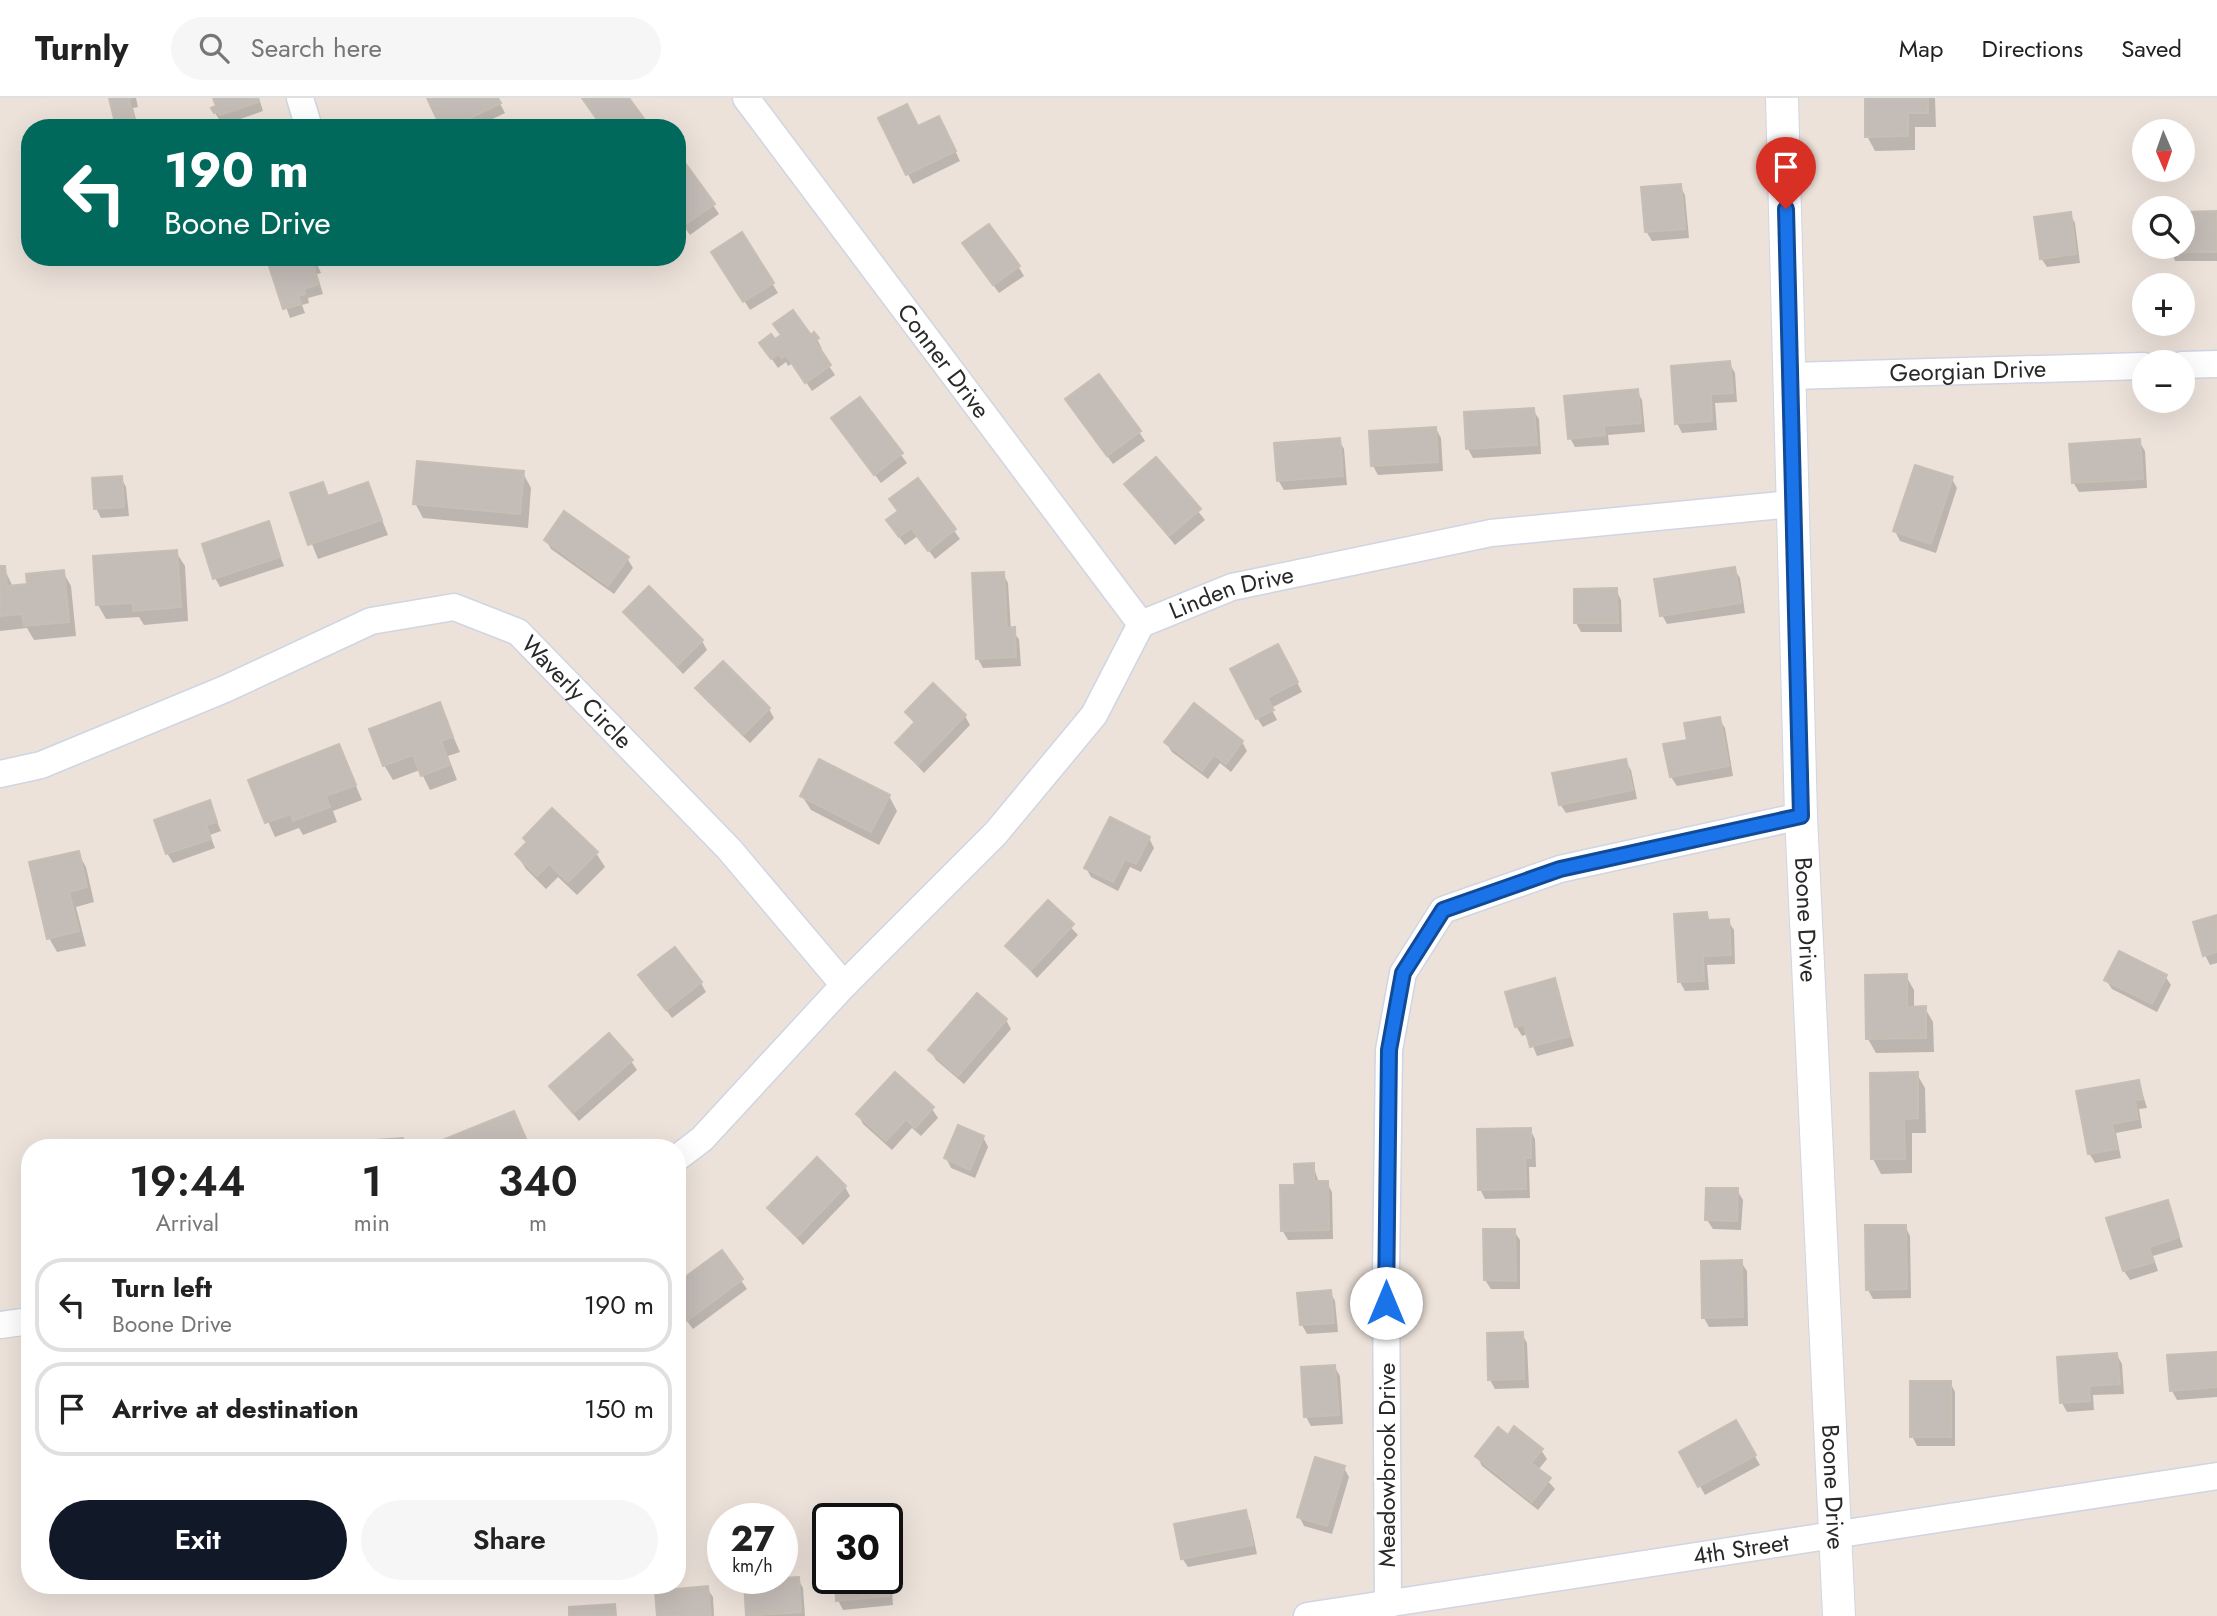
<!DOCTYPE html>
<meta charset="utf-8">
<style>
body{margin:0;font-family:Jost,sans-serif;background:#f6f6f6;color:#222;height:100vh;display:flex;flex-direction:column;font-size:26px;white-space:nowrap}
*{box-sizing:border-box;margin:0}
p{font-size:23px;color:#767676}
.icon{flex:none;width:38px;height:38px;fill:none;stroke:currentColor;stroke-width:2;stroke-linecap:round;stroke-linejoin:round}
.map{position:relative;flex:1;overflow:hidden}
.side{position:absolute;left:21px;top:1041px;width:665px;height:455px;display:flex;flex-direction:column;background:#fff;border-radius:28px;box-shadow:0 7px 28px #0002}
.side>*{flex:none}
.guide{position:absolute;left:21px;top:21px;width:665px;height:147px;border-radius:28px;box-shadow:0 7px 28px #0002;background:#00695c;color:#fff;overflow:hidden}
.needle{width:46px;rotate:178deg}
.controls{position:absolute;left:2132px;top:21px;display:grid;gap:14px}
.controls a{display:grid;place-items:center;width:63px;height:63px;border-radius:50%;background:#fff;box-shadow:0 7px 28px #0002;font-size:35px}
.speed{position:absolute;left:707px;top:1405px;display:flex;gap:14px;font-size:35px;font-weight:700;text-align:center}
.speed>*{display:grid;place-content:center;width:91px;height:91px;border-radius:50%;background:#fff;box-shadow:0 7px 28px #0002;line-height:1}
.speed small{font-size:18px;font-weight:400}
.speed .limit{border:4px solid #111;border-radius:10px;background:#fff;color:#111}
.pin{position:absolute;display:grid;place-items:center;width:60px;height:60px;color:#fff;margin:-72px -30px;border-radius:50% 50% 50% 0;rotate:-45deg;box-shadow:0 0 7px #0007}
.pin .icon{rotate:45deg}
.me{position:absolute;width:77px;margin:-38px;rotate:0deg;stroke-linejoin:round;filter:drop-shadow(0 0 5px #0008)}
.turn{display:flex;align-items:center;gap:24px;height:147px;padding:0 28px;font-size:32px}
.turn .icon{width:91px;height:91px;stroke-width:2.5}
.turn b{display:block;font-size:49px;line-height:60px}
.eta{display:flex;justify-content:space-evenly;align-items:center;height:119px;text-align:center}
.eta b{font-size:42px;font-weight:600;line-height:49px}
.button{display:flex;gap:14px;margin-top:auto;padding:14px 28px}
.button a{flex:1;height:80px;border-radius:42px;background:#111827;color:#fff;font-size:28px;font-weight:600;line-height:80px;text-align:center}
.button a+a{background:#f6f6f6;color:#222}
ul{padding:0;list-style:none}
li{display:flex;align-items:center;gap:21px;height:94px;margin:0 14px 10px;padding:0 14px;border:4px solid #e0e0e0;border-radius:28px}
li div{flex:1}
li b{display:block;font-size:26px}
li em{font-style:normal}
header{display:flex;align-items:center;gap:42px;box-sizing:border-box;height:98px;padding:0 35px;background:#fff;border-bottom:2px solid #e0e0e0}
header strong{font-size:33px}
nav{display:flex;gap:38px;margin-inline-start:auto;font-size:24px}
.search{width:490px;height:63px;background:#f6f6f6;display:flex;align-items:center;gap:18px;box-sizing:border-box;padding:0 24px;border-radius:38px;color:#767676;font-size:26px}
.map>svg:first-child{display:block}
.shadow{fill:#0003}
.building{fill:#c4bcb7;stroke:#c7beb4;stroke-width:2}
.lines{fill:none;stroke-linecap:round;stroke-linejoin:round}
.minor-casing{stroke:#cfd5e3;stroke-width:29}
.tertiary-casing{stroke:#cfd5e3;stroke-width:34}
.minor{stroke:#fff;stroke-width:26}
.tertiary{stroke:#fff;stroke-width:32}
.route-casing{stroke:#114b97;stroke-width:18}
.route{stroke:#1a73e8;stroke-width:12}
.labels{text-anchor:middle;stroke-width:6;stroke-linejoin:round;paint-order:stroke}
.street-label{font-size:24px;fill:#292929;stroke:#fff}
</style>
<header>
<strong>Turnly</strong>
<div class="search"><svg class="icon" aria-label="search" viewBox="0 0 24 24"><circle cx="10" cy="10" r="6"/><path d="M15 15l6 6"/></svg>Search here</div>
<nav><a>Map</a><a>Directions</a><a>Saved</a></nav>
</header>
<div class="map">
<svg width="2217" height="1518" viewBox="0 0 2217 1518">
<rect width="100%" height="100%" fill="#ece2da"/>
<!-- shadow -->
<g class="shadow">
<path d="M110 0H136L138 9 133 10 138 29 120 30Z"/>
<path d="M215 0H259L263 13 226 26 225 23 221 24 215 15 218 9Z"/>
<path d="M429 0H497L505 15 474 30H443Z"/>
<path d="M582 0H627L648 30H604Z"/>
<path d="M1867 0H1935L1936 29H1915V52L1875 53 1867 38Z"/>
<path d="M880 21 918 30 944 29 960 63 913 86Z"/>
<path d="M1680 88 1685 97 1689 140 1652 143 1646 133Z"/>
<path d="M713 107 719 116 690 137 677 119Z"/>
<path d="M2217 115V163H2175L2170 149H2182Z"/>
<path d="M2070 116 2075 125 2080 165 2047 169 2041 160Z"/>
<path d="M970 155 1018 168 1024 178 999 195Z"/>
<path d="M268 159H314L321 175 317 176 323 196 308 200 309 205 302 207 305 215 290 220Z"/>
<path d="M719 163 772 185 778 195 750 212Z"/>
<path d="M810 240 817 241 822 251 819 253 835 277 812 293 793 265 788 268 786 264 778 270 767 254 774 243Z"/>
<path d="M1729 265 1735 275 1737 304 1715 305 1717 332 1682 335 1677 325Z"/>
<path d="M1637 293 1642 302 1645 334 1608 337 1609 347 1575 349 1570 340Z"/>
<path d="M859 301 907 365 881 385 833 321Z"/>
<path d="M1072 310 1139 334 1145 343 1113 366Z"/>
<path d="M1533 312 1539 321 1541 356 1473 360 1468 351Z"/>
<path d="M1436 331 1441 340 1443 373 1378 377 1373 368Z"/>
<path d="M1339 342 1344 351 1347 387 1284 392 1278 382Z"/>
<path d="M2139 343 2145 353 2147 390 2079 394 2073 384Z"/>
<path d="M1156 361 1205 422 1175 447 1126 386Z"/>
<path d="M523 375 531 390 528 430 423 420 415 405Z"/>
<path d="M121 380 126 389 129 418 101 420 96 410Z"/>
<path d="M1952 381 1957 390 1936 455 1900 443 1895 433Z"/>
<path d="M918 382 960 441 935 461 918 438 905 447 894 432Z"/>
<path d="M322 386 330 399 368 386 388 437 318 461 292 396Z"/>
<path d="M268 426 284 468 220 489 215 480Z"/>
<path d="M546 442 627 460 633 470 614 496 551 451Z"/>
<path d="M176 454 185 468 188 523 144 527 139 519 106 521 98 507Z"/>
<path d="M0 470H4L13 489 29 488 63 474 71 488 76 538 34 542 27 530 0 533Z"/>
<path d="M1734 471 1740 480 1745 515 1667 526 1662 517Z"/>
<path d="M1003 476 1008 485 1011 532 1019 541 1021 568 983 570 978 561Z"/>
<path d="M1616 492 1621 502 1622 534H1581L1576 525Z"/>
<path d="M625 514 702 543 707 552 683 576Z"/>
<path d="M1283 557 1302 594 1271 610 1277 622 1263 629 1257 620Z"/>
<path d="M698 590 769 611 774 620 750 645 703 599Z"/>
<path d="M439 606 460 654 448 658 457 682 430 692 420 672 393 682 384 667Z"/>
<path d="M907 614 965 618 970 627 924 675 897 646 915 627Z"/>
<path d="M1719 621 1725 630 1733 678 1677 688 1671 679 1689 643Z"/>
<path d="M1242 644 1247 653 1231 674 1220 665 1208 681 1172 654 1166 645Z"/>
<path d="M339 648 362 702 333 713 337 724 303 737 299 730 275 739 250 683Z"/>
<path d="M1625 662 1631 672 1637 701 1566 715 1560 706Z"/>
<path d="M802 698H889L897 713 879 747 811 712Z"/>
<path d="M209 705 221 733 210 737 215 750 173 765 167 755Z"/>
<path d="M1149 740 1154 750 1141 774 1130 769 1118 793 1091 779 1086 770Z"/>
<path d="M78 755 86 769 94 804 76 809 86 848 57 854 49 840Z"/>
<path d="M596 755 605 769 577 797 558 779 546 791 526 771 517 757Z"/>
<path d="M1048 805 1078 837 1037 880 1007 848Z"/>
<path d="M1706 816 1711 824 1728 823 1734 832 1735 866 1707 867 1709 892 1685 893 1680 884Z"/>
<path d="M2217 819V865L2210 867 2205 857Z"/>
<path d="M641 878 701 885 706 894 672 920Z"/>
<path d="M1906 878 1914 892V910H1925L1933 924 1934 954 1876 955 1868 941Z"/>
<path d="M2165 878 2171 887 2157 914 2112 891 2106 882Z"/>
<path d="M1554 882 1574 948 1537 958 1528 936 1522 938 1516 928Z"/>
<path d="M1006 922 1011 931 964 986 936 962 930 952Z"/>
<path d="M631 963 637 972 579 1023 551 989Z"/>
<path d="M1917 976 1925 990 1926 1035H1912V1075L1881 1076 1873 1061Z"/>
<path d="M2139 984 2147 1010 2139 1011 2142 1030 2116 1035 2121 1060 2095 1065 2089 1055Z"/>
<path d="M932 1011 938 1020 921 1038 912 1030 892 1052 863 1026 858 1016Z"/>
<path d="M1530 1031 1535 1041 1536 1069H1529L1530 1100 1485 1101 1480 1091Z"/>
<path d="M983 1039 988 1049 975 1080 951 1070 946 1060Z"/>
<path d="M1313 1067 1319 1085H1327L1332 1094 1333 1141 1288 1142 1282 1132 1296 1089Z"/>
<path d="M845 1089 850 1098 803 1147 769 1110Z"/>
<path d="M1737 1092 1743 1102 1741 1132 1713 1131 1707 1122Z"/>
<path d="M2167 1104 2183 1149 2153 1158 2158 1173 2130 1182 2124 1173Z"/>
<path d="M1905 1128 1910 1138 1911 1200 1873 1201 1868 1192Z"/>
<path d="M1514 1133 1520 1142V1191H1491L1485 1182Z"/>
<path d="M722 1155 747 1191 693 1231 677 1210Z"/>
<path d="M1741 1164 1747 1173 1748 1228 1709 1229 1704 1220Z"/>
<path d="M1330 1194 1335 1203 1338 1234 1307 1236 1302 1227Z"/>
<path d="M1488 1236H1522L1527 1245 1529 1290 1495 1291 1490 1282Z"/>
<path d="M2217 1256V1299L2177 1302 2172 1293Z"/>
<path d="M2117 1257 2122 1266 2124 1296 2093 1297 2094 1312 2067 1314 2062 1305Z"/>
<path d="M1334 1268 1340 1278 1343 1326 1311 1328 1306 1319Z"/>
<path d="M1950 1284 1955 1294V1348H1917L1912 1338Z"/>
<path d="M1736 1325 1760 1367 1705 1397 1681 1355Z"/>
<path d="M1508 1339 1541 1352 1547 1361 1538 1372 1555 1391 1538 1412 1482 1368 1477 1358Z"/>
<path d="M1344 1370 1349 1379 1332 1436 1304 1428 1299 1418Z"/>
<path d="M1245 1414 1250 1423 1257 1456 1188 1469 1182 1460Z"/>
<path d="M887 1467 891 1473 893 1507 843 1512 838 1502 887 1480Z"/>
<path d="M798 1481 803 1490 805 1518H748Z"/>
<path d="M707 1490 713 1499 714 1518H659Z"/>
</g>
<!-- building -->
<g class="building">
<path d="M109 0H132L129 1 134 20 115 25Z"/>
<path d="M213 0H258L259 4 220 17 218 14 214 15 211 10 216 8Z"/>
<path d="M427 0H498L501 5 450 30H441Z"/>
<path d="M582 0H629L645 22 634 30H603Z"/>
<path d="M1865 0H1928V15H1908V38L1865 39Z"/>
<path d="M907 6 918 28 939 18 956 53 906 77 878 20Z"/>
<path d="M683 62 715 106 683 128 677 120V66Z"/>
<path d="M1681 86 1685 131 1645 134 1641 89Z"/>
<path d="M2217 113V154H2168V149H2182V114Z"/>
<path d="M2071 114 2076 156 2040 161 2034 119Z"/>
<path d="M989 126 1020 168 993 187 962 145Z"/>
<path d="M742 134 774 185 743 204 711 154Z"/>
<path d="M266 159H315L317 165 313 167 319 186 304 191 305 196 298 198 301 206 283 211Z"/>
<path d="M793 212 811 237 814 234 819 240 815 243 831 267 805 285 786 257 782 260 779 256 771 261 759 245 771 236 775 241 781 237 773 226Z"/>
<path d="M1730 263 1733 295 1711 296 1712 323 1675 326 1671 268Z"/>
<path d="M1099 276 1141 333 1107 358 1065 301Z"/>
<path d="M1638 291 1641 325 1604 328 1605 337 1568 341 1564 298Z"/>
<path d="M860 299 903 355 874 377 831 320Z"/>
<path d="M1534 310 1537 347 1466 351 1464 314Z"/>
<path d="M1436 329 1438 364 1371 368 1369 333Z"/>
<path d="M1340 340 1343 378 1277 383 1274 345Z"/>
<path d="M2140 341 2143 381 2072 385 2069 346Z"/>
<path d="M1156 359 1201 411 1169 438 1124 386Z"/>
<path d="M417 363 524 373 520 416 413 406Z"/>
<path d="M1915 367 1953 379 1931 446 1893 433Z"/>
<path d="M122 378 124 409 94 411 92 380Z"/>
<path d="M918 380 956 431 928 453 911 430 899 439 886 422 898 413 889 401Z"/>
<path d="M323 384 328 398 368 384 382 422 308 447 290 395Z"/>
<path d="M564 413 629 459 608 488 544 442Z"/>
<path d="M269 423 280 459 213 481 202 446Z"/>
<path d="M177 452 181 509 133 513V505L96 507 93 458Z"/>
<path d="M0 468H5L7 488 27 486 26 476 64 472 69 524 24 528 22 516 0 518Z"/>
<path d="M1735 469 1741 505 1660 518 1654 481Z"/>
<path d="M1004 474 1007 530 1015 529 1016 559 976 561 972 475Z"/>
<path d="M649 488 703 542 677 568 623 514Z"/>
<path d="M1617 490 1618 525H1574V491Z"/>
<path d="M1278 546 1298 584 1267 600 1274 612 1256 621 1230 571Z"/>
<path d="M723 563 770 610 743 637 695 590Z"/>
<path d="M933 585 966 617 918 667 895 645 915 624 905 614Z"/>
<path d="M440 604 453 639 441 643 450 667 421 678 413 657 383 668 369 631Z"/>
<path d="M1194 605 1243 643 1226 666 1214 657 1202 673 1164 644Z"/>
<path d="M1720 619 1729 668 1670 679 1663 646 1687 642 1684 625Z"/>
<path d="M339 646 356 687 326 698 330 709 293 723 291 716 265 725 248 682Z"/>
<path d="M819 661 890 697 871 734 800 698Z"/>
<path d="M1626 661 1633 692 1559 707 1552 675Z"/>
<path d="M210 702 217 724 206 727 211 741 166 756 154 722Z"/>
<path d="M552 710 598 754 568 784 549 766 537 778 515 756 527 744 523 740Z"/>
<path d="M1110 719 1150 739 1136 766 1125 761 1113 784 1084 770Z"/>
<path d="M79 753 87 789 69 794 79 833 47 841 29 764Z"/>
<path d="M1048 802 1074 826 1031 872 1005 848Z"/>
<path d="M1707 814 1708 822 1729 821 1731 857 1703 858 1704 883 1678 884 1674 816Z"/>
<path d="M2217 817V854L2203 858 2193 824Z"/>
<path d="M675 849 702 884 666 912 638 877Z"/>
<path d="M2119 853 2167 877 2152 906 2104 882Z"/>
<path d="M1907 876V909L1926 908V940L1866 941 1865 877Z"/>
<path d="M1555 880 1570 938 1530 949 1524 927 1515 929 1505 894Z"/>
<path d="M977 895 1007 921 958 978 928 952Z"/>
<path d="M609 935 633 962 573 1015 549 988Z"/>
<path d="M895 974 934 1009 915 1030 906 1021 886 1043 856 1016Z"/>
<path d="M1918 974V1020L1904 1021 1905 1061H1871L1870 975Z"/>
<path d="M2139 982 2143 1001 2135 1002 2138 1021 2112 1026 2117 1051 2088 1056 2076 993Z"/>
<path d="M514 1013 530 1050H443L440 1043Z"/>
<path d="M958 1027 984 1038 970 1072 944 1060Z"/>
<path d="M1531 1030V1060H1525L1526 1091 1478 1092 1477 1031Z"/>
<path d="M403 1040V1050H348L347 1044Z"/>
<path d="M817 1059 846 1088 797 1139 767 1110Z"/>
<path d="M1314 1065V1083H1328L1329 1132 1281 1133 1280 1087H1295L1294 1066Z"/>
<path d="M1706 1090H1738L1737 1123 1705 1122Z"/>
<path d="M2168 1102 2179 1139 2149 1149 2154 1164 2123 1173 2106 1120Z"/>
<path d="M1865 1127H1906L1907 1191 1866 1192Z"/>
<path d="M1483 1131H1515L1516 1183 1484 1182Z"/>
<path d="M722 1152 743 1181 687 1223 677 1210V1185Z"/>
<path d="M1742 1162 1743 1219 1702 1220 1701 1163Z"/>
<path d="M1331 1192 1334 1225 1300 1227 1297 1195Z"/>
<path d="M1523 1234 1524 1281 1488 1282 1487 1235Z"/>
<path d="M2217 1254V1289L2170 1293 2167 1257Z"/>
<path d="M2117 1255 2120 1286 2089 1288 2090 1303 2060 1305 2057 1259Z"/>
<path d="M1335 1267 1339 1317 1304 1319 1301 1269Z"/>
<rect x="1910" y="1283" width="41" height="56"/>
<path d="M1736 1322 1756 1357 1698 1389 1679 1354Z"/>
<path d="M1514 1328 1543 1351 1531 1365 1551 1380 1532 1404 1475 1358 1498 1329 1508 1337Z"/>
<path d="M1315 1359 1345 1368 1327 1428 1297 1419Z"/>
<path d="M1246 1412 1253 1447 1181 1461 1174 1426Z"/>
<path d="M887 1474 889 1498 836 1503 835 1480H887Z"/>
<path d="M799 1479 801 1514 746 1518 744 1482Z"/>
<path d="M708 1488 711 1518H657L655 1493Z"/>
<path d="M615 1506 616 1518H569V1509Z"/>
</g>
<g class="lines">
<defs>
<g id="minor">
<path d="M300 0 309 30"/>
<path id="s1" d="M746 0 1141 526"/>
<path d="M2182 267 2217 266"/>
<path id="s2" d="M1791 278 2144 268"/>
<path id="s3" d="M0 676 41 667 225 591 371 523 454 509 518 534 729 751 844 887"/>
<path id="s4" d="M677 1060 702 1041 844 887 996 735 1094 617 1141 526 1232 489 1491 435 1792 406"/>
<path d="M0 1227 30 1223"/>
<path d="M1388 1507 1386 1177 1389 952 1403 875 1443 812 1560 771 1801 718"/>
<path id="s5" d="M1307 1518 2217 1378"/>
</g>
<g id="tertiary">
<path id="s6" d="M1782 0 1801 718 1839 1518"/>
</g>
</defs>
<!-- minor casing -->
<use href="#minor" class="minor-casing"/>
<!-- tertiary casing -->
<use href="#tertiary" class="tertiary-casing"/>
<!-- minor -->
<use href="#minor" class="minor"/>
<!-- tertiary -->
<use href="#tertiary" class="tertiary"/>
</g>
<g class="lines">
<defs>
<path id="route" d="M1386 1205 1389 952 1403 875 1443 812 1560 771 1801 718 1786 111"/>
</defs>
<!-- route casing -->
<use href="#route" class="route-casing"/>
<!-- route -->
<use href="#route" class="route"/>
</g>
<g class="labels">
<!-- street labels -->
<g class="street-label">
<text dy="8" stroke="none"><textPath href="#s1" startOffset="329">Conner Drive</textPath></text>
<text dy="8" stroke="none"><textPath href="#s2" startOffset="177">Georgian Drive</textPath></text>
<text dy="8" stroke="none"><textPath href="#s4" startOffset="808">Linden Drive</textPath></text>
<text dy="8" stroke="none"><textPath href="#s3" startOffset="639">Waverly Circle</textPath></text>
<text dy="8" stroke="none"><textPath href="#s6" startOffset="822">Boone Drive</textPath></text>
<text transform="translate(1387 1367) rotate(-90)" y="8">Meadowbrook Drive</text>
<text dy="8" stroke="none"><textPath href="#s6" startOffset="1390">Boone Drive</textPath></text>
<text dy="8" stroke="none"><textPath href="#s5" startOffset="439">4th Street</textPath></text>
</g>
</g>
</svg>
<div class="controls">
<a><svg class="needle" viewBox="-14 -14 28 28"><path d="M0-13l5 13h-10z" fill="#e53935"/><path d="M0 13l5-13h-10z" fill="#767676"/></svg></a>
<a><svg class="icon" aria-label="search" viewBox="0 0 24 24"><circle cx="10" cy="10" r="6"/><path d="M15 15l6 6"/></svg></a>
<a>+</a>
<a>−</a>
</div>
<div class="speed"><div>27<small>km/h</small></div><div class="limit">30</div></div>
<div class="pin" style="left:1786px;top:111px;background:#d93025"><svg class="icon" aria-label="arrive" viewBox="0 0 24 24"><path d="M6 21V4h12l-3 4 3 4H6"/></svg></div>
<svg class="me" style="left:1386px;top:1205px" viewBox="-20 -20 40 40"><circle r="19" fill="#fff"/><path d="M0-13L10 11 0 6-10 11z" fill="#1a73e8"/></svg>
<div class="guide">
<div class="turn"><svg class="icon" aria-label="left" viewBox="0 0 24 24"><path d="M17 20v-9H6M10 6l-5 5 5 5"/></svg><div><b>190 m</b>Boone Drive</div></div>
</div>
<section class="side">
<div class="eta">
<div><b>19:44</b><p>Arrival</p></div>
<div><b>1</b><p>min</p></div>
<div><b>340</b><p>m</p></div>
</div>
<ul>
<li><svg class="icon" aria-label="left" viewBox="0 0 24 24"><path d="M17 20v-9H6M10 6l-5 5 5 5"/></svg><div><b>Turn left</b><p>Boone Drive</p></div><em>190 m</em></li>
<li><svg class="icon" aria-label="arrive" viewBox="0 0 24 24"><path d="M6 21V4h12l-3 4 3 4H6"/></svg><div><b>Arrive at destination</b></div><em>150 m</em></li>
</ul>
<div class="button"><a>Exit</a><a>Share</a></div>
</section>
</div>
